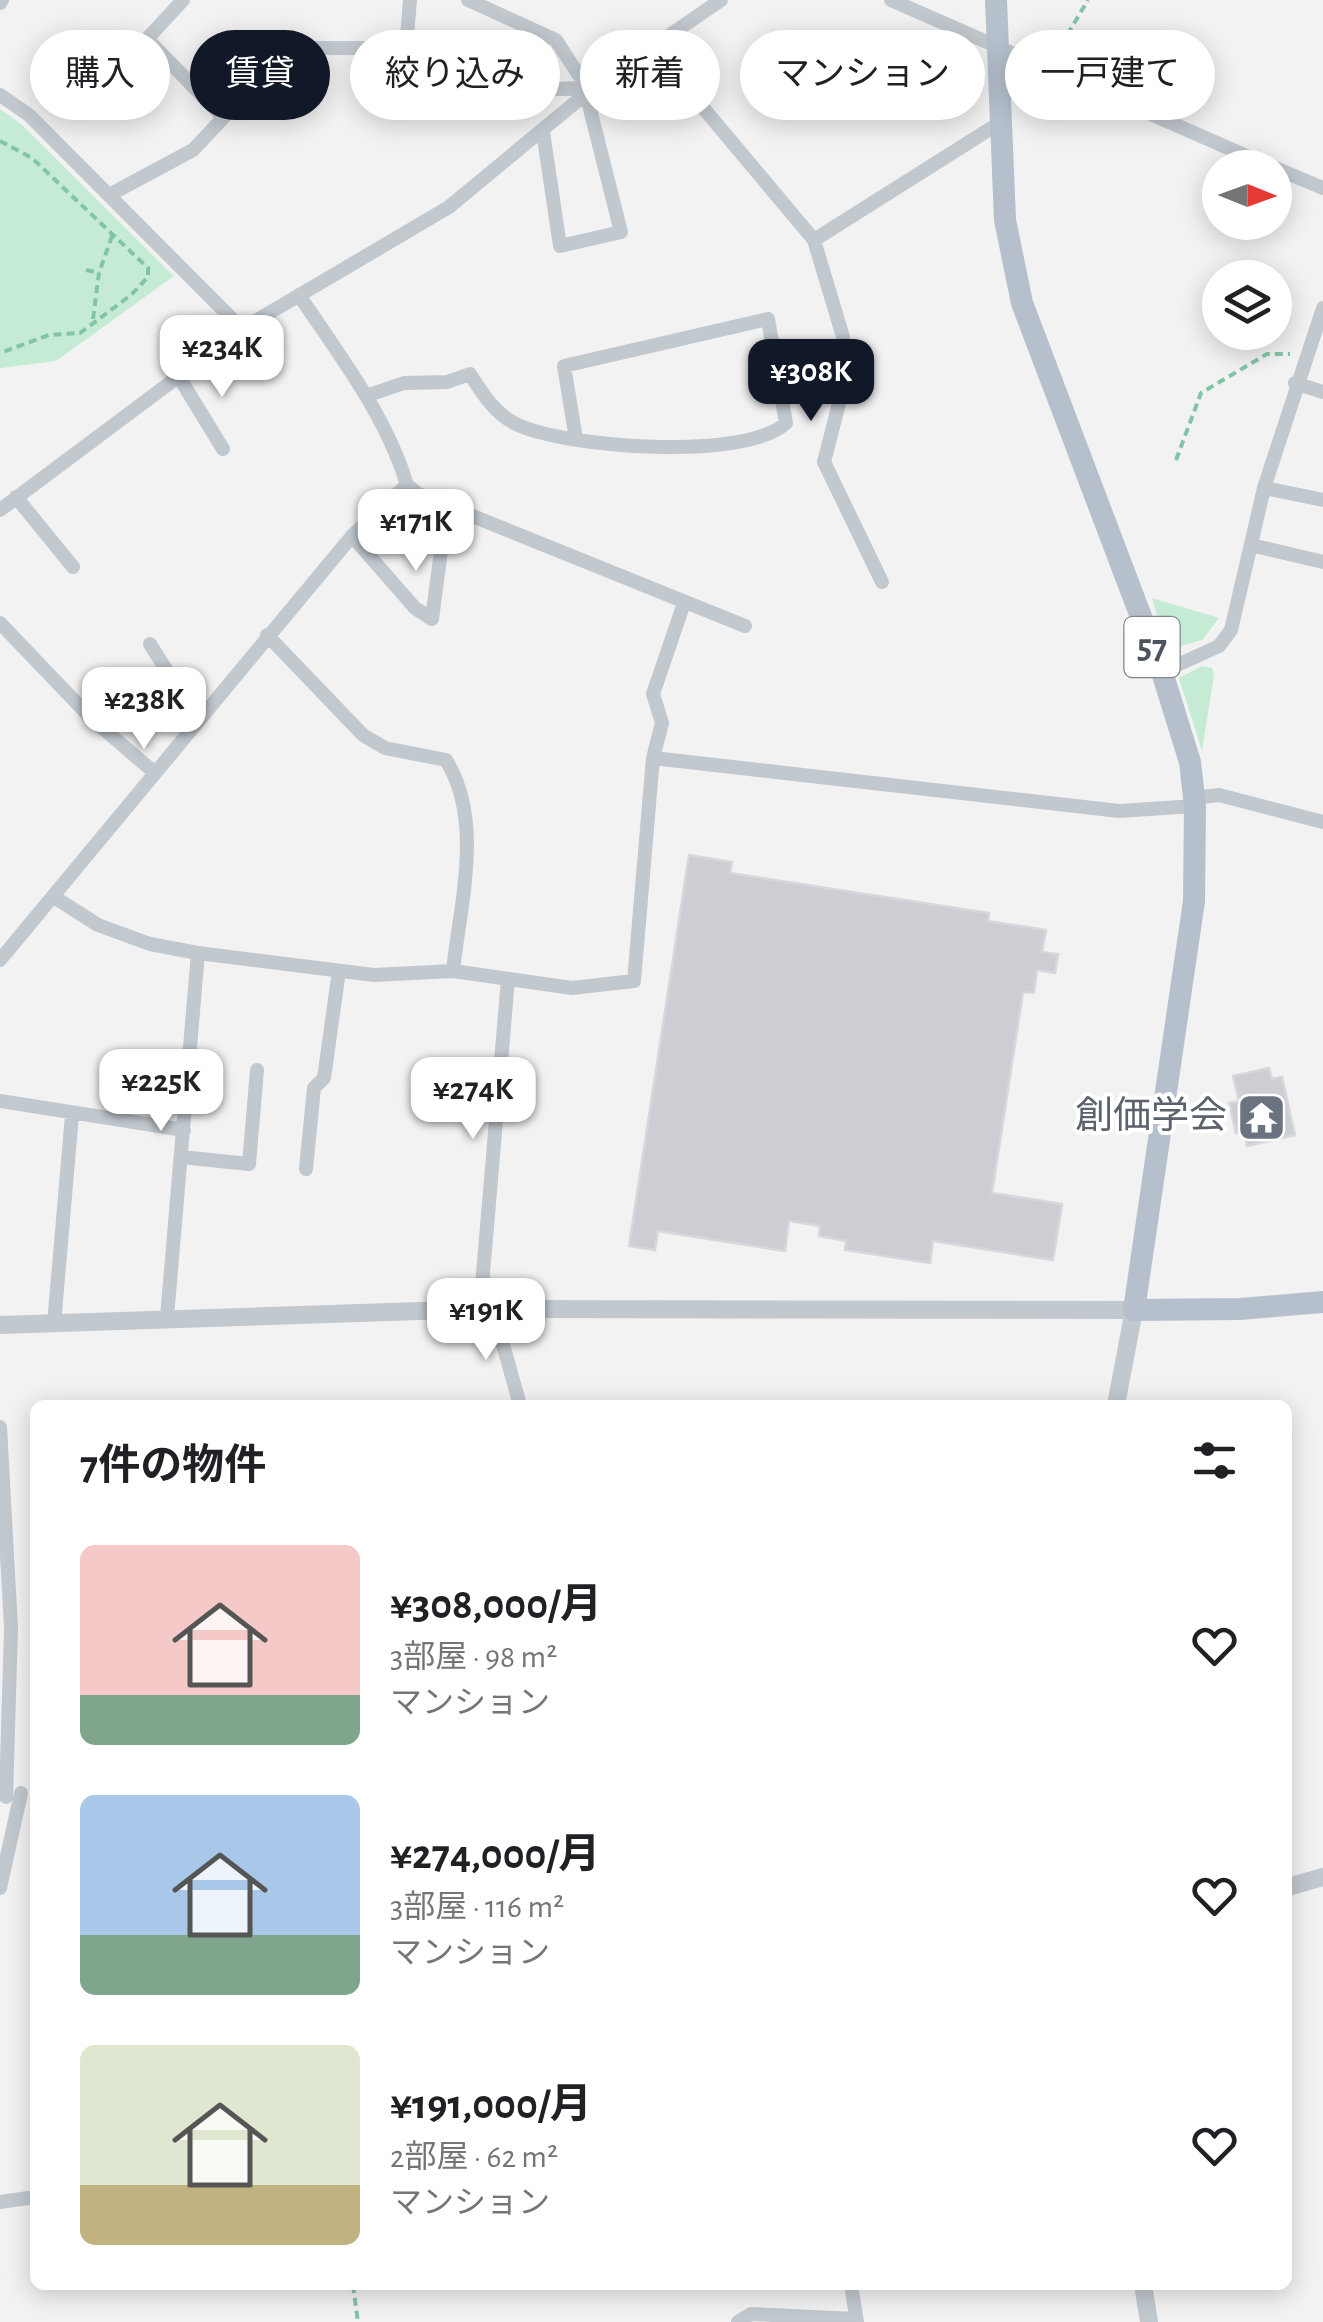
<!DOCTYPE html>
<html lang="ja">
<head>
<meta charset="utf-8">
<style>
  body { margin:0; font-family:"Alegreya Sans","Noto Sans JP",sans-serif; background:#f6f6f6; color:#202124; height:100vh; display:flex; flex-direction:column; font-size:38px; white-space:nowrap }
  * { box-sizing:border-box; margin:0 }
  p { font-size:32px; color:#757577 }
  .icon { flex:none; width:55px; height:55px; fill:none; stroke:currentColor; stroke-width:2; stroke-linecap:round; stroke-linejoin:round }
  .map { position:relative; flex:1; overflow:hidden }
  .panel { position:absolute; left:30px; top:1400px; width:1262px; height:890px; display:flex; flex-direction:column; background:#fff; border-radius:15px; box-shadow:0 5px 25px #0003 }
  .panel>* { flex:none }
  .hud { position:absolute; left:30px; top:30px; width:1265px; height:90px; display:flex; gap:20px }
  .needle { width:65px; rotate:91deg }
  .fabs { position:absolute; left:1202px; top:150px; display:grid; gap:20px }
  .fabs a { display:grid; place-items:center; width:90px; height:90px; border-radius:50%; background:#fff; box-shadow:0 5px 25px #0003; font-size:50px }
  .price { position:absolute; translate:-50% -85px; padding:0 22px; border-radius:20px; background:#fff; color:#222; font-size:32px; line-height:65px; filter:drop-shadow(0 2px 5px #0008) }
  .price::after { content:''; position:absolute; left:50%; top:60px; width:30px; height:22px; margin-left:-15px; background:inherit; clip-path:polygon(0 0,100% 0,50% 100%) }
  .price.selected { background:#111827; color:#fff }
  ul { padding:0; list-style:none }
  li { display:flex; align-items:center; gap:30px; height:250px; padding:0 50px }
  li span { display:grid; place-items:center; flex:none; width:280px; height:200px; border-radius:15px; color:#555 }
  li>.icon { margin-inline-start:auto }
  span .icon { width:120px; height:120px; fill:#fffc; stroke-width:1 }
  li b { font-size:42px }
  h2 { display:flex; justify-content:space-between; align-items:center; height:120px; padding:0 50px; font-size:42px }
  .pill { padding:0 35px; border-radius:45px; background:#fff; box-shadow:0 5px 25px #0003; font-size:35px; line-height:90px }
  .pill.selected { background:#111827; color:#fff }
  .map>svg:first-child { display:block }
</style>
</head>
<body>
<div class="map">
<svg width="1323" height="2322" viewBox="0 0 1323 2322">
  <rect width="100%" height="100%" fill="#f3f2f2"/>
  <path fill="#c6ebd5" d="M0 109 21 124 174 276 56 361 0 368Z
    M1152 598 1219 618 1202 640 1178 647 1162 633Z
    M1202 666 1212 668 1214 675 1202 751 1179 678Z"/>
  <path fill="#ccced3" stroke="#d6d8dc" stroke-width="2.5" d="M689 855 732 862 730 873 989 913 988 921 1046 930 1042 952 1058 954 1055 973 1037 970 1034 993 1023 992 992 1193 1062 1204 1053 1260 933 1241 930 1263 845 1250 846 1241 819 1236 820 1226 789 1221 785 1251 658 1231 655 1250 629 1246Z
    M1269 1068 1272 1079 1282 1077 1295 1135 1247 1146 1244 1131 1236 1133 1229 1103 1239 1101 1233 1076Z"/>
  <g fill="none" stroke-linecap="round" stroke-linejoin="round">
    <path stroke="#82c5a6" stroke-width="4" stroke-dasharray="8 5" stroke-linecap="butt" d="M1054 57 1088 0
      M1021 101 1037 81
      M0 141 32 158 148 268V277L131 295 80 333 49 335 0 353
      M86 270 99 273
      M93 319 99 273 112 236
      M1176 460 1201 393 1267 354H1290
      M353 2285 358 2322"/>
    <path stroke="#c1c8ce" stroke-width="14" d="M183 0 147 39 223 117
      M410 0 406 48 408 98 593 87
      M468 0 556 40 578 74 594 87
      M891 0 1274 168
      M0 3 2 0
      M653 48 814 240 1001 122
      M0 95 29 115 242 329
      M543 132 560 246 621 232 586 93
      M1275 168 1323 188
      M111 194 193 150 289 48H406
      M814 240 843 337V388L824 462 882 582
      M179 377 223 449
      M1295 383 1323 392
      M366 396 404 383 447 382 470 374C482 393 495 414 516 424 565 448 746 461 786 423L768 319 564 366 576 439
      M407 485 418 494 745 626
      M1264 488 1323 500
      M16 497 73 567
      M0 510 242 329 449 207 594 87 721 0
      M352 536 415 608 432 619 447 505
      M1251 545 1323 562
      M0 623 92 719 155 773
      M267 635 363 735 385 748 446 760C484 821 460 904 453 971
      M150 644 198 720
      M1162 672 1219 646 1231 630 1264 488 1323 308
      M653 758 662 723 653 694 684 603
      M1194 798 1219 795 1323 822
      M54 897 98 925 150 944 198 953 374 975 453 971 572 988 634 981 653 758 1119 811 1195 806
      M0 960 352 536 407 485C386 415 339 355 299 295
      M0 1101 184 1130
      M181 1157 249 1164 257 1070
      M306 1169 314 1088 324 1078 339 971
      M480 1309 508 979
      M493 1309 520 1405
      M167 1317 198 953
      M54 1324 72 1115
      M0 1427 11 1628 6 1797
      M0 1888 21 1793
      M0 2202 35 2197
      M851 2285 857 2322
      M738 2322 751 2314 856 2319"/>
    <path stroke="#c1c8ce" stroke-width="18" d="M0 1325 480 1309 1134 1310 1116 1405
      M1288 1887 1323 1877
      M1143 2285 1149 2322"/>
    <path stroke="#b5c0cc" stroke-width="22" d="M996 0 1005 220 1022 303 1162 672 1190 762 1195 806 1194 901 1134 1310 1240 1309 1323 1302"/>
  </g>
  <defs>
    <symbol id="temple-square" viewBox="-11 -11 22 22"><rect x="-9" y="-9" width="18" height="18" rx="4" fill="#6b7280" stroke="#fff"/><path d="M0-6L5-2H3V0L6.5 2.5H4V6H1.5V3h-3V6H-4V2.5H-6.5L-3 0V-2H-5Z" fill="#fff"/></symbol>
  </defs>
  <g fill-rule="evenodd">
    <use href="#temple-square" x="1234" y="1090" width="55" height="55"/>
  </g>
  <g text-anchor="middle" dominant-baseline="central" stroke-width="8" stroke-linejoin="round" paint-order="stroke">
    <rect fill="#fff" stroke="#81878e" stroke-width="2.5" x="1124.5" y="617" width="55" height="60" rx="8"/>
    <g font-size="35" font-weight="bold" fill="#4b545d">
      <text x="1152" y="647">57</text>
    </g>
    <g font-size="38" fill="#5b616d" stroke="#fff" text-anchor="end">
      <text x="1227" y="1117">創価学会</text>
    </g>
  </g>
</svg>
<div class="fabs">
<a><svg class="needle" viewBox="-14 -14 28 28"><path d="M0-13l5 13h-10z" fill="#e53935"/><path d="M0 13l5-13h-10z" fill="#757577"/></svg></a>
<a><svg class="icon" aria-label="layers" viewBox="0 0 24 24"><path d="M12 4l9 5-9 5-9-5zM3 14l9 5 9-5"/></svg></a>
</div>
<b class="price" style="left:222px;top:400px">¥234K</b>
<b class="price selected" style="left:811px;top:424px">¥308K</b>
<b class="price" style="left:416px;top:574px">¥171K</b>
<b class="price" style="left:144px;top:752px">¥238K</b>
<b class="price" style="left:161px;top:1134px">¥225K</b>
<b class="price" style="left:473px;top:1142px">¥274K</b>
<b class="price" style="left:486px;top:1363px">¥191K</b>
<div class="hud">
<a class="pill">購入</a>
<a class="pill selected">賃貸</a>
<a class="pill">絞り込み</a>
<a class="pill">新着</a>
<a class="pill">マンション</a>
<a class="pill">一戸建て</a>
</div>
<section class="panel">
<h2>7件の物件<svg class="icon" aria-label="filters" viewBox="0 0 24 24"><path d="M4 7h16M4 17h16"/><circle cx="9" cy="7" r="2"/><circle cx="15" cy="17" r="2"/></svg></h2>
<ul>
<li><span style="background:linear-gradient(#f6c9c9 75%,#7fa58c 0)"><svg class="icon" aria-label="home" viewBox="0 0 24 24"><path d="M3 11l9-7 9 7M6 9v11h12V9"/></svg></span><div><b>¥308,000/月</b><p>3部屋 · 98 m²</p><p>マンション</p></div><svg class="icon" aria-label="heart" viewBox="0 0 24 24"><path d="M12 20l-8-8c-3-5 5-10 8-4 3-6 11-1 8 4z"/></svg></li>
<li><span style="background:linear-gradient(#a9c7e8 70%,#7fa58c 0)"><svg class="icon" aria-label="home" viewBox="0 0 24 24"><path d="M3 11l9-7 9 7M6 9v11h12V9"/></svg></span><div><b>¥274,000/月</b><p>3部屋 · 116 m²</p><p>マンション</p></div><svg class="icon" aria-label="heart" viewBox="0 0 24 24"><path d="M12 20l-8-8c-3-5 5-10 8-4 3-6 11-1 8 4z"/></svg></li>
<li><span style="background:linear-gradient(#dfe7d0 70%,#c2b280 0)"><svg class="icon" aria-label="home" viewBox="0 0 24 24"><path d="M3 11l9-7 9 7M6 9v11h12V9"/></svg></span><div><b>¥191,000/月</b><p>2部屋 · 62 m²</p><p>マンション</p></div><svg class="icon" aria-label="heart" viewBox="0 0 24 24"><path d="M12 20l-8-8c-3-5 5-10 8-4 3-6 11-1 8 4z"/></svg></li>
</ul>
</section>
</div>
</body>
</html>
